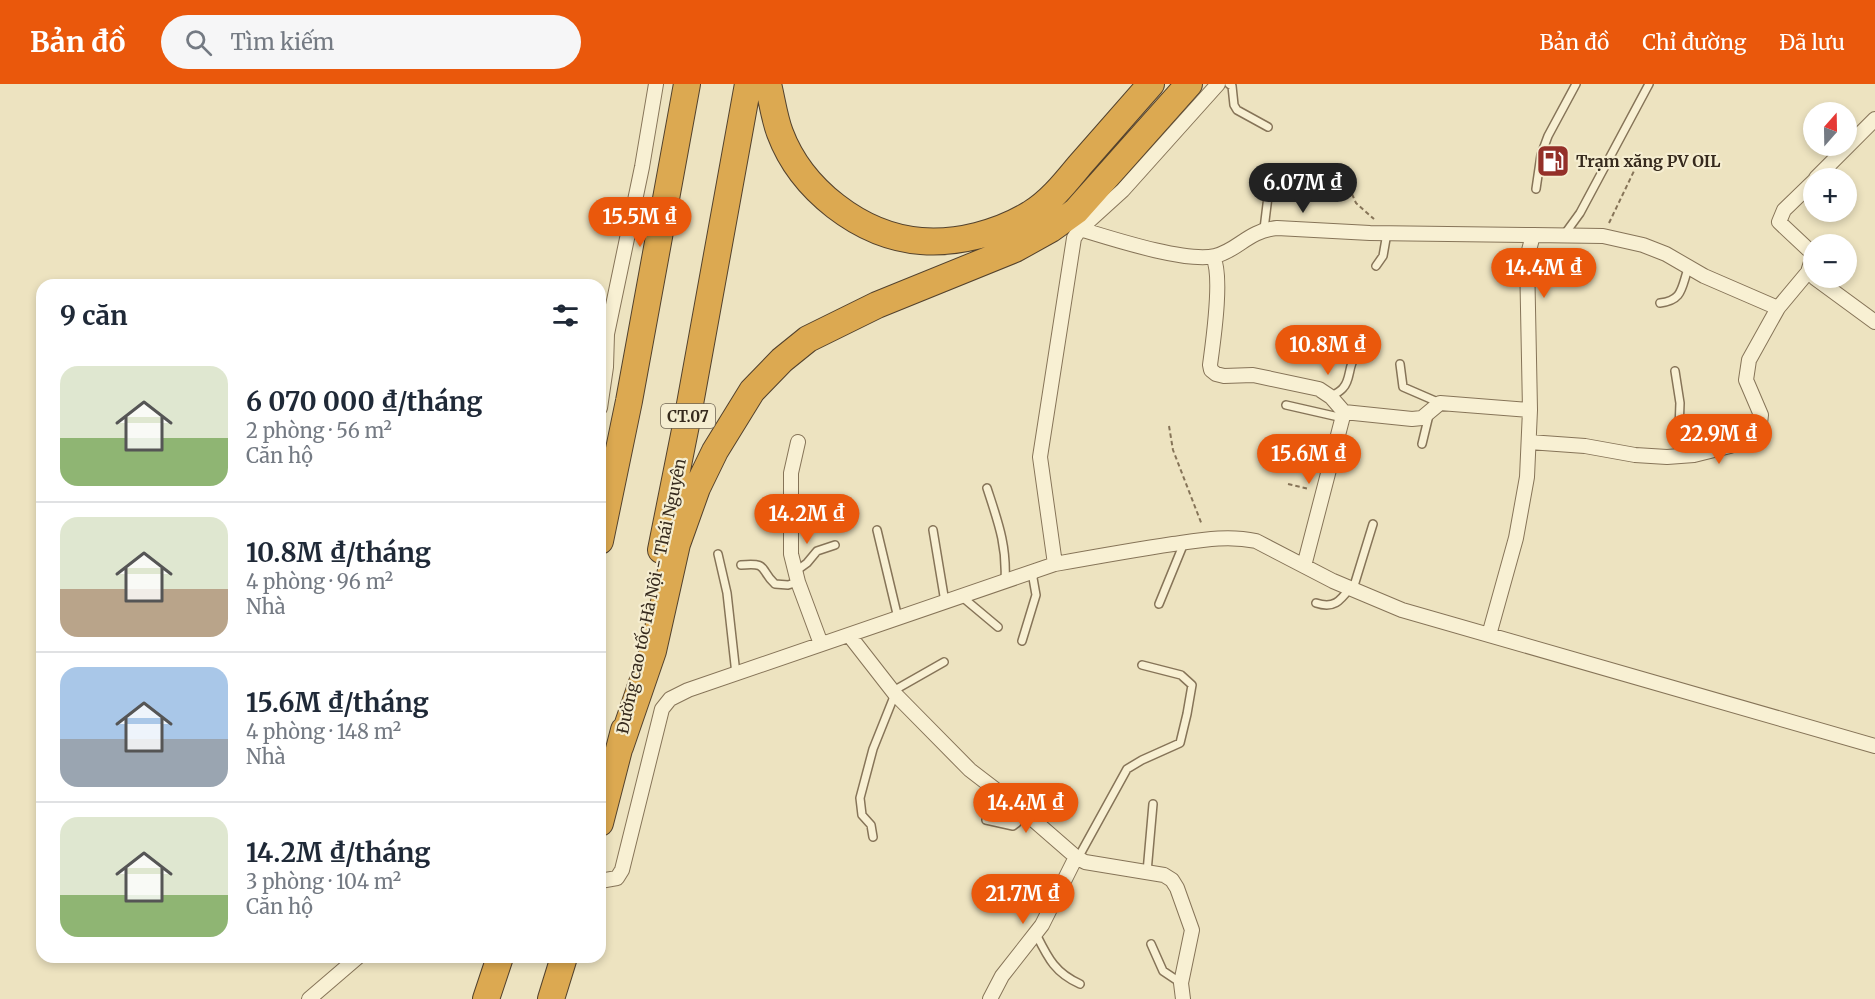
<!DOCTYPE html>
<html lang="vi">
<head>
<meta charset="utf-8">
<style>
  body { margin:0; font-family:Merriweather,serif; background:#f6f6f7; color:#1f2937; height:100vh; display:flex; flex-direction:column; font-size:22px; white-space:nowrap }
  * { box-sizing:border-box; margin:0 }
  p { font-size:20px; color:#747a83 }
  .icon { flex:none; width:33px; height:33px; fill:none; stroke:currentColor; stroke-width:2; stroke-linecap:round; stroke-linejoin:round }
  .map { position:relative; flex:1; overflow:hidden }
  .side { position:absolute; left:36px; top:195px; width:570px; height:684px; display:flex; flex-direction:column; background:#fff; border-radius:18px; box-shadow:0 3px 9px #0003 }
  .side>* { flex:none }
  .needle { width:39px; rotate:20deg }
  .buttons { position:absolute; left:1803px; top:18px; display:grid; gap:12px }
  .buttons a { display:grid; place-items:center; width:54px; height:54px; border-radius:50%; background:#fff; box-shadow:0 3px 9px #0003; font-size:30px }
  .price { position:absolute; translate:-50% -51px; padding:0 14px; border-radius:21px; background:#ea580c; color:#fff; font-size:20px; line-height:39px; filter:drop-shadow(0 2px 3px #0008) }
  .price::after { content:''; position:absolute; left:50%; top:36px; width:18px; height:14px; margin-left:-9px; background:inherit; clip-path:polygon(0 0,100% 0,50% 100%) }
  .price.selected { background:#222; color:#fff }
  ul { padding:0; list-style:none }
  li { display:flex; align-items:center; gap:18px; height:150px; padding:0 24px }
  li+li { border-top:2px solid #e0e1e3 }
  li span { display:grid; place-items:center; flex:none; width:168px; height:120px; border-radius:18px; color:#555 }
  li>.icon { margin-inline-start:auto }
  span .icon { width:72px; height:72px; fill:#fffc; stroke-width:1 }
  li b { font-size:26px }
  h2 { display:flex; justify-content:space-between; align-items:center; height:72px; padding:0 24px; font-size:26px }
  header { display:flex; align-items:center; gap:36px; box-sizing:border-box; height:84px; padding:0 30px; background:#ea580c; color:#fff }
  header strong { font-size:28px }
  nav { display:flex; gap:33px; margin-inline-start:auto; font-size:21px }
  .search { width:420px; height:54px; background:#f6f6f7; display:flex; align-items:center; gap:15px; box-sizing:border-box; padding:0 21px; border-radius:33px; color:#747a83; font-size:22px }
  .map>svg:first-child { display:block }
</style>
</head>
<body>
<header>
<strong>Bản đồ</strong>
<div class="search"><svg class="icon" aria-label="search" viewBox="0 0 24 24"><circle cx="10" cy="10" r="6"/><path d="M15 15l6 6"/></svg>Tìm kiếm</div>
<nav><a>Bản đồ</a><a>Chỉ đường</a><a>Đã lưu</a></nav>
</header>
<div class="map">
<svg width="1875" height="915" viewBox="0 0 1875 915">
  <rect width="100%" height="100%" fill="#ede3c0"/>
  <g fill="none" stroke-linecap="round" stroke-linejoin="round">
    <defs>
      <path id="service" d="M1229 0 1232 2 1234 21 1237 26 1268 43
        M1536 105 1541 71 1548 52 1576 0
        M1264 145 1270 96
        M1564 151 1580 129 1649 0
        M1376 182 1383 172 1387 149
        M1660 219C1684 216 1681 203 1689 182
        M1400 280 1403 303 1440 319
        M1675 287 1680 319 1678 372
        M1331 313C1334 310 1340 308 1343 304 1351 296 1348 282 1355 273L1370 272
        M1286 321 1343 334
        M1422 360 1429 331
        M987 404C998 438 1007 461 1005 497
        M877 446 898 534
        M933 446 945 518
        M718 470 727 509 736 590
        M741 481C770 478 759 486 775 500L788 501 798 498
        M796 487 807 479 817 467 835 461
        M1353 505 1373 440
        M961 512 998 543
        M1316 519C1334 525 1340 517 1350 504
        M1159 520 1184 459
        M1022 557 1036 511 1033 494 1035 487
        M893 607 944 578
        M986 736 1013 742 1017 739 1022 726
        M873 753 871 741 862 731 860 714 873 665 895 610
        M1078 774 1127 685 1142 676 1180 659 1187 630 1192 601 1181 591 1142 581
        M1147 788 1153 720
        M1036 850C1048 874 1055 889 1080 900
        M1151 860 1163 887 1181 899"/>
      <path id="minor" d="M1218 0 1123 106 1080 145 1074 154 1040 373 1055 480C1094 473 1133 466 1173 460 1201 456 1228 451 1256 457L1333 497 1402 526 1875 662
        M1816 94 1875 35
        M1080 145C1110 154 1186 179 1215 172 1239 166 1247 147 1277 144L1370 149 1533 151
        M1213 173C1223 192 1213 258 1210 281L1211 286 1216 290 1224 292 1253 291 1319 305 1331 313 1344 328 1412 335 1422 334 1440 319 1530 326
        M1808 188 1813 172 1811 168 1779 138 1784 126 1814 97
        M1815 194 1875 238
        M600 324 606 283 607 250 642 83 656 0
        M798 358 791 389V470L798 498 821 560
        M1529 358 1585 362 1635 371 1667 373 1694 371 1730 362 1756 347 1760 339 1761 331 1746 296 1749 276 1778 224
        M1304 482 1344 328
        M849 551 895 610 970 686 1022 726 1076 773 1085 778 1164 791 1172 796 1177 804 1192 846 1181 899 1183 915
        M1489 551 1516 454 1527 393 1530 326 1527 174 1533 151 1603 152 1643 161 1666 170 1704 192 1778 224 1808 188 1814 192
        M600 797 617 794 622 786 662 625 670 615 688 606 1055 480
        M309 915 358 873
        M990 915 1002 892 1042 841 1076 773"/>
      <path id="motorway" d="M768 0C772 16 774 33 780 49 801 105 860 152 921 157 957 160 999 149 1030 130 1049 119 1065 99 1079 82 1103 55 1127 27 1151 0
        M600 457 629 317 687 0
        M661 466 688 331 748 0
        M620 663 653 567 677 460 697 404 715 367 752 307 782 276 808 255 877 221 1015 165 1051 145 1076 127 1189 0
        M600 739 624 646
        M486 915 500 873
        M551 915 564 873"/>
    </defs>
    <use href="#service" stroke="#867458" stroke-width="10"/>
    <use href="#minor" stroke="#867458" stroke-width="16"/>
    <use href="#motorway" stroke="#53422d" stroke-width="28"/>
    <path stroke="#867458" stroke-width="2" stroke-dasharray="4.5 3" stroke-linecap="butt" d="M1352 110 1356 119 1374 135
      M1609 139 1634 87
      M1169 342 1173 366 1202 441
      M1288 400 1309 405"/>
    <use href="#service" stroke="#f8f0d3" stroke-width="7"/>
    <use href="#minor" stroke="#f8f0d3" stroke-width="14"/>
    <use href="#motorway" stroke="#dca951" stroke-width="26"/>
  </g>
  <defs>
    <symbol id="fuel-square" viewBox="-11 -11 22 22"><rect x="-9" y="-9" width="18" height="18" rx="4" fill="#943029" stroke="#f5edd0"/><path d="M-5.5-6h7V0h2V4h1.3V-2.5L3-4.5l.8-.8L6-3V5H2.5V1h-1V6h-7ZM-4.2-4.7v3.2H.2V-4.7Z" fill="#fff"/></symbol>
  </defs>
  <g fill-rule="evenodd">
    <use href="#fuel-square" x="1534" y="58" width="38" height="38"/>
  </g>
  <g text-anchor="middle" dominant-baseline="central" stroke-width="4.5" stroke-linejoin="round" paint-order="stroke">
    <rect fill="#f5edd0" stroke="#6f6453" stroke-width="1.5" x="661" y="320" width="54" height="24" rx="4.5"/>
    <g font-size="15" font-weight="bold" fill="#362a1d">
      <text x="688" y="332">CT.07</text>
    </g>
    <g font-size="16" font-weight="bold" fill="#362a1d" stroke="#f5edd0" text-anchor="start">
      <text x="1576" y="77">Trạm xăng PV OIL</text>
    </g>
    <g font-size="16" fill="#362a1d" stroke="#f5edd0">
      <text transform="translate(651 512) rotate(-78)">Đường cao tốc Hà Nội - Thái Nguyên</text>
    </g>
  </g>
</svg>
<div class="buttons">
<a><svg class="needle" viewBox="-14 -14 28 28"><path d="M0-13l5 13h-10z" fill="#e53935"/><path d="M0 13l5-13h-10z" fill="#747a83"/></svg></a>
<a>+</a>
<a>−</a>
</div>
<b class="price selected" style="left:1303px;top:130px">6.07M ₫</b>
<b class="price" style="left:640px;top:164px">15.5M ₫</b>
<b class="price" style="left:1544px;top:215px">14.4M ₫</b>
<b class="price" style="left:1328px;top:292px">10.8M ₫</b>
<b class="price" style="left:1719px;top:381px">22.9M ₫</b>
<b class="price" style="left:1309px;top:401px">15.6M ₫</b>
<b class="price" style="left:807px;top:461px">14.2M ₫</b>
<b class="price" style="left:1026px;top:750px">14.4M ₫</b>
<b class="price" style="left:1023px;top:841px">21.7M ₫</b>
<section class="side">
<h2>9 căn<svg class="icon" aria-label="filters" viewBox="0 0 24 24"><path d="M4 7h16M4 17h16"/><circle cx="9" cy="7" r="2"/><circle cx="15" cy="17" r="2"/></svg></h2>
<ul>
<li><span style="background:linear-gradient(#dfe7d0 60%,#8fb573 0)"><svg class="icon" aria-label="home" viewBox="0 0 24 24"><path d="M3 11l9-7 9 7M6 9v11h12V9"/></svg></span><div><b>6 070 000 ₫/tháng</b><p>2 phòng · 56 m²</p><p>Căn hộ</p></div></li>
<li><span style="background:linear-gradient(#dfe7d0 60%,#b9a48a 0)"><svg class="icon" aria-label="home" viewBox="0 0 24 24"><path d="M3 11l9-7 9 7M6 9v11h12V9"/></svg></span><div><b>10.8M ₫/tháng</b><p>4 phòng · 96 m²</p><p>Nhà</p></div></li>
<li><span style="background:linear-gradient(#a9c7e8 60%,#9aa5b1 0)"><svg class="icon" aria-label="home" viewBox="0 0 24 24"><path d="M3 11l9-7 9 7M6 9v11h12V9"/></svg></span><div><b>15.6M ₫/tháng</b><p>4 phòng · 148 m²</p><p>Nhà</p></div></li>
<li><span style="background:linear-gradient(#dfe7d0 65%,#8fb573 0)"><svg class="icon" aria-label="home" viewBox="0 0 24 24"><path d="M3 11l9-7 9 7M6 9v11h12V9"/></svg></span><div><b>14.2M ₫/tháng</b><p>3 phòng · 104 m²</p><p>Căn hộ</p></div></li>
</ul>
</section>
</div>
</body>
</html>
